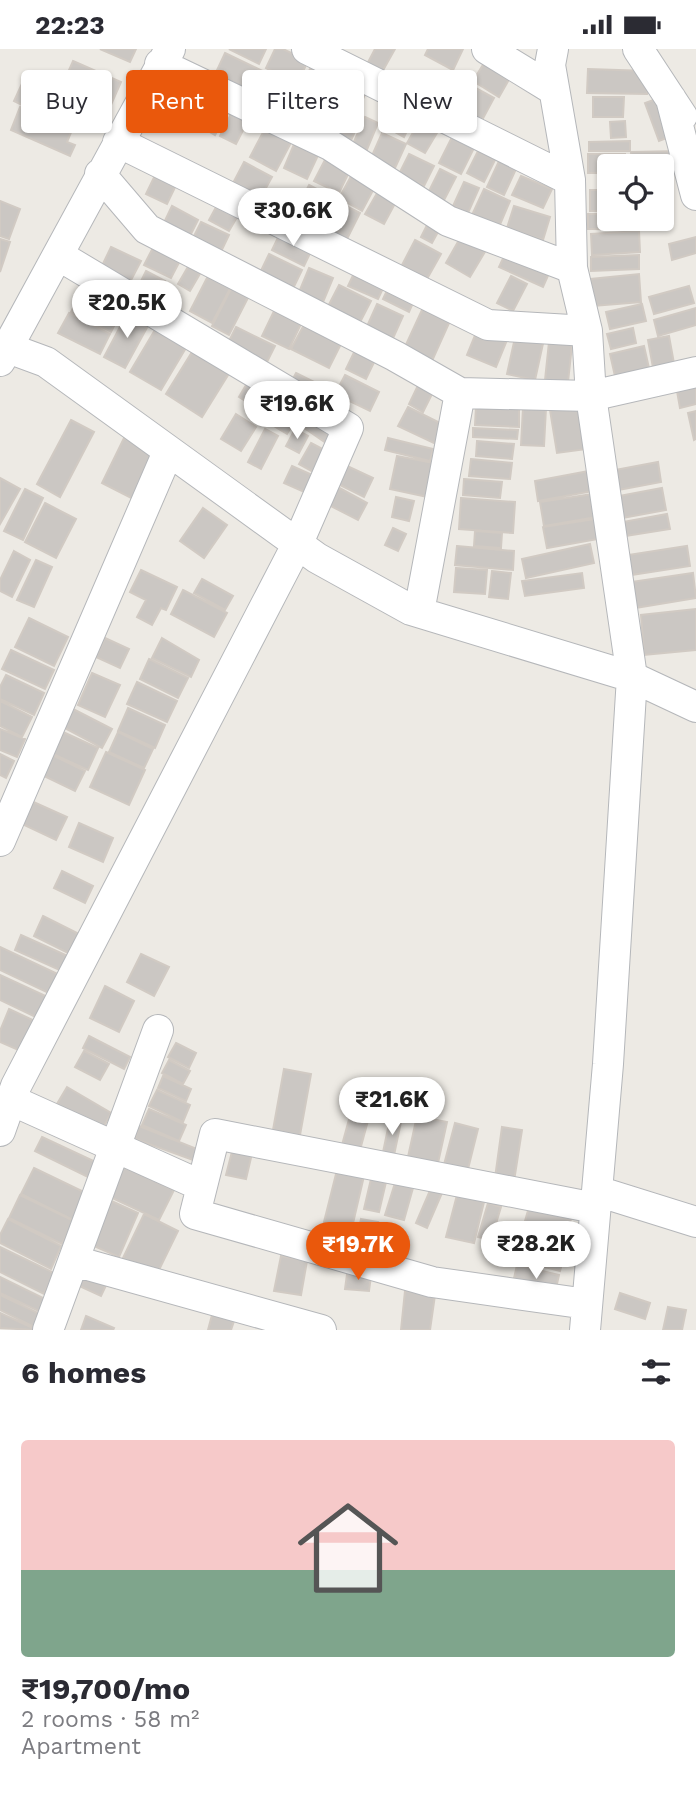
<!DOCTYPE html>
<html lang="en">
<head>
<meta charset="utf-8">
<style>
  body { margin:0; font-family:"Work Sans",sans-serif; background:#f2f2f3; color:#2b2b33; height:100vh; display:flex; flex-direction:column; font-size:26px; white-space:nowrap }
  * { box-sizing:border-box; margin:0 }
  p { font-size:23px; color:#7c7c81 }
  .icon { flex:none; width:38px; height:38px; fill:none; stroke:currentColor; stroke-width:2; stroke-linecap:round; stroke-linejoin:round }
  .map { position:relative; height:1281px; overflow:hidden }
  .drawer { display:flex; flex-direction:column; background:#fff; flex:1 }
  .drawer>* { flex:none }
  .banner { position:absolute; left:21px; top:21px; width:654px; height:63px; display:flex; gap:14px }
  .fabs { position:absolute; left:597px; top:105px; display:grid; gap:14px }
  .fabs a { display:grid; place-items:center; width:77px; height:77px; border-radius:7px; background:#fff; box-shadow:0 2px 5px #0004; font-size:35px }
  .price { position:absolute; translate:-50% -60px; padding:0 16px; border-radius:24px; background:#fff; color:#222; font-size:23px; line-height:46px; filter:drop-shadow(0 2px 4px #0008) }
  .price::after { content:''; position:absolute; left:50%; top:42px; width:21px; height:16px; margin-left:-10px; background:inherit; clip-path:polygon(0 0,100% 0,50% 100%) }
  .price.active { background:#ea580c; color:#fff }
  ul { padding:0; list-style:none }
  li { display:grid; align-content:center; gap:14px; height:371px; padding:0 21px }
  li+li { border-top:2px solid #e1e1e2 }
  li span { display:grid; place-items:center; height:217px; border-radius:7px; color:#555 }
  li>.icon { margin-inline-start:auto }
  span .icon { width:126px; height:126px; fill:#fffc; stroke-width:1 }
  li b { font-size:30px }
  h2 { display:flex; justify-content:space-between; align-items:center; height:84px; padding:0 21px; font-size:30px }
  .chip { padding:0 24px; border-radius:7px; background:#fff; box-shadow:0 2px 5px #0004; font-size:24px; line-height:63px }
  .chip.active { background:#ea580c; color:#fff }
  .status { display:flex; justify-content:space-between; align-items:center; height:49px; padding:0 35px; background:#fff; direction:ltr }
  .status svg { height:19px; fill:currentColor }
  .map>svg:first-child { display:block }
</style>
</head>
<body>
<div class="status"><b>22:23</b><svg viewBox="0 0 49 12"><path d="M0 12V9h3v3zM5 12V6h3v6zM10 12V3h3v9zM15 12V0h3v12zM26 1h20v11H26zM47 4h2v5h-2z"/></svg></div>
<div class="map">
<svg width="696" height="1281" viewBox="0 0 696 1281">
  <rect width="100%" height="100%" fill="#edeae4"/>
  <path fill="#cbc7c3" stroke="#d1cac3" stroke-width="2" d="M100 0H136L130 13Z
    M229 0H266L259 15Z
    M275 0H283L308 12 297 35 266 19Z
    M375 0H395L381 25 366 17Z
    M428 0H463L453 21 425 6Z
    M225 4 275 28 260 58 211 34Z
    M315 11 338 24 324 50 300 38Z
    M486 11 511 27 499 48 473 32Z
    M73 12 121 33 107 65 59 44Z
    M588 20 648 22 647 45 587 44Z
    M448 24 494 49 480 75 434 50Z
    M25 28 77 54 69 79 14 52Z
    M345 28 368 39 357 63 334 52Z
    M275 35 298 46 287 70 264 59Z
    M210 42 232 55 215 86 193 73Z
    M305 43 330 56 317 82 292 69Z
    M664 47 677 85 659 92 645 54Z
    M593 48H624L623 68H593Z
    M401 53 417 61 404 88 388 79Z
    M235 57 251 66 236 95 220 87Z
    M335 57 361 69 349 96 323 84Z
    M20 58 72 81 67 93 75 96 70 107 11 81Z
    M424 64 443 74 425 104 407 94Z
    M365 68 378 74 366 103 352 97Z
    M625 72 626 88 611 89 610 73Z
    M268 74 294 88 276 122 250 108Z
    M382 84 406 95 395 119 371 109Z
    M454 84 476 95 461 125 439 114Z
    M297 88 321 100 307 130 284 119Z
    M630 92V102H589V93Z
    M478 102 495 111 484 133 467 124Z
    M679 102 682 118 632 117 631 103Z
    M328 105 352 117 339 144 314 132Z
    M409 105 434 117 424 137 399 125Z
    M588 105H625V117H609V124H588Z
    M499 112 516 120 504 146 487 138Z
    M244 113 272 128 260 150 232 136Z
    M159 118 180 128 167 155 146 145Z
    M355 120 378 132 362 162 339 149Z
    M440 120 456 128 443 153 428 144Z
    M662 122H669L670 145 662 146Z
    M521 127 552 140 543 159 512 146Z
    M464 133 479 139 468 164 453 157Z
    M309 136 330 147 313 178 293 167Z
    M380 139 398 149 384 175 365 165Z
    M484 140 510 152 499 178 472 166Z
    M590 141H609V162H590Z
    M222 147 243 158 229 182 209 171Z
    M0 152 20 160 9 190 0 187Z
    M336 152 360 164 347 190 323 179Z
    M172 157 198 171 186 195 160 182Z
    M514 157 550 168 543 191 507 179Z
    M588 165H609V170H633V180H588Z
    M432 166 444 172 432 194 421 188Z
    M201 173 229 186 218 209 190 195Z
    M282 180 314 196 304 217 272 201Z
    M464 182 489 196 470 228 446 214Z
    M639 182 640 203 592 206 591 185Z
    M696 188V204L672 211 669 195Z
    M0 190 10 193 0 223Z
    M157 191 184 204 171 229 144 216Z
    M415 191 441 205 427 230 402 216Z
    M111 198 141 212 128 237 99 223Z
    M506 203 550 222 543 238 499 218Z
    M269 205 302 221 290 246 257 230Z
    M639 206V220L591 222V208Z
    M193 209 205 216 190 242 178 235Z
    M309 219 333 229 321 258 297 248Z
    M356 220 386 233 378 250 348 237Z
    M211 221 234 232 212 274 190 262Z
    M146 222 165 232 155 251 136 242Z
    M639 225 641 253 593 257 591 230Z
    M511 227 527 235 513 262 497 254Z
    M88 229 128 250 111 283 71 263Z
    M391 233 417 245 409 263 383 250Z
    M234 234 251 243 229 286 212 277Z
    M339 236 371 252 355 283 323 267Z
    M689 237 694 254 654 265 649 248Z
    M427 250 454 263 432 312 404 300Z
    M377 255 403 267 390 296 364 284Z
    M642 255 646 272 610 280 606 263Z
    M696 259V276L658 287 654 271Z
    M274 262 301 275 289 300 262 287Z
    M128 263 149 275 125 319 104 308Z
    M69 264 110 285 100 305 58 284Z
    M307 270 344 289 329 319 291 300Z
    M159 274 190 292 161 341 130 323Z
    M236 278 275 297 263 321 224 302Z
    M478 279 507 291 496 318 467 306Z
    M633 279 636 294 611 300 607 285Z
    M516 284 544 290 535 331 507 325Z
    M669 287 675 320 654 324 648 291Z
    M359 293 379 303 366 330 346 320Z
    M549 293 572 296 568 333 545 331Z
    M197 295 233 318 202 368 166 345Z
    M644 297 651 328 617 336 610 305Z
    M296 324 320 336 312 349 289 337Z
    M252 326 268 336 255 358 239 348Z
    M345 326 379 343 370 362 335 345Z
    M421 330 436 337 423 363 409 355Z
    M696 338V355L680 359 677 342Z
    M270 339 280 345 267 367 257 361Z
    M282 346 303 358 287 385 267 373Z
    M581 356 587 400 557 404 550 361Z
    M476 357 519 359V378L475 376Z
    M408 358 446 377 438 396 398 377Z
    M523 359H546L544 397 521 396Z
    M310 362 339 381 329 396 300 376Z
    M696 362V390L694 391 688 364Z
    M236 365 256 378 241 402 221 390Z
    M71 371 94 383 60 448 37 435Z
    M473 379 518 381 517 390 473 388Z
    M265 380 278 387 261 420 248 413Z
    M295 380 308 387 299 404 286 397Z
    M124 389 159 406 137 452 102 434Z
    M388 389 433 400 430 412 385 401Z
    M477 392 514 395 512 410 476 407Z
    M311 394 330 404 319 426 299 415Z
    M397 407 444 416 437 450 390 440Z
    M471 410 512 414 510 430 469 427Z
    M658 413 661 433 618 441 615 421Z
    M345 416 373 429 364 448 336 434Z
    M292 417 319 429 311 446 284 434Z
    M589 422 593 442 538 452 535 432Z
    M0 429 20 440 0 475Z
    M464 430 502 433 500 449 463 446Z
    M334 436 367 454 358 471 325 454Z
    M662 439 666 461 622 469 619 447Z
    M25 440 43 449 23 491 4 482Z
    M593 445 597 468 544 477 540 453Z
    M396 448 414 452 409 472 392 468Z
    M461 449 515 453 513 484 459 480Z
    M45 454 76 470 56 509 25 493Z
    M203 459 227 476 204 509 180 492Z
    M667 465 670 480 625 487 623 473Z
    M595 470 598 490 547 499 543 478Z
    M393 479 406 485 398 502 385 496Z
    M475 482 502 484 501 499 474 497Z
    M590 495 594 514 526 529 522 510Z
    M457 497 514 502 513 521 455 516Z
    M687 497 690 517 631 526 628 506Z
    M14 502 30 511 12 548 0 542V531Z
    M36 511 52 518 34 558 17 551Z
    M456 519 487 521 485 545 454 543Z
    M141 521 177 538 166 561 161 559 152 576 137 568 146 551 130 543Z
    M492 522 511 524 508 550 489 548Z
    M582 524 584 539 525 547 522 532Z
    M693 524 696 549 635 559 631 533Z
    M202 530 233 547 225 561 194 544Z
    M183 541 227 564 214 588 171 565Z
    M696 560V601L644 606 641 566Z
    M29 569 68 588 54 617 15 598Z
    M105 589 129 600 120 619 96 608Z
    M162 589 199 611 191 628 152 609Z
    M11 601 54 621 45 640 2 620Z
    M149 610 188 629 178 649 140 630Z
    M92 624 120 636 105 668 78 656Z
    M6 626 44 644 34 666 0 650V638Z
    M137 633 177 652 167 673 127 655Z
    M0 652 32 668 22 688 0 677Z
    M128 659 165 676 155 699 118 682Z
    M73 660 112 680 102 699 63 678Z
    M0 680 25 690 17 708 0 701Z
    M63 683 98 699 88 721 53 705Z
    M118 683 153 700 144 719 109 703Z
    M106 703 145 721 129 756 90 738Z
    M0 705 14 712 6 729 0 726Z
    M52 706 85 722 75 742 42 726Z
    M29 751 67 768 56 791 18 773Z
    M79 774 113 789 103 813 69 798Z
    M62 822 93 837 85 854 54 839Z
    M43 867 79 885 70 905 34 887Z
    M21 886 70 908 64 923 15 901Z
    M0 898 64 928 55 947 0 921Z
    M141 905 169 918 154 947 127 933Z
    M0 926 52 950 42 971 0 951Z
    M105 937 134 952 119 983 90 969Z
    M9 960 37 973 23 1003 0 993V982Z
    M89 987 130 1008 124 1020 83 999Z
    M176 994 196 1004 189 1019 168 1008Z
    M84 1002 109 1015 100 1031 75 1018Z
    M169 1011 190 1022 183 1035 162 1024Z
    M284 1020 311 1025 300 1086 273 1081Z
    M163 1027 191 1040 186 1052 158 1039Z
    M67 1038 111 1064 102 1081 57 1055Z
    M157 1041 190 1056 183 1073 149 1057Z
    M354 1052 372 1057 360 1101 342 1096Z
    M149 1060 186 1076 179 1092 142 1076Z
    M391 1065 402 1068 393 1111 382 1108Z
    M417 1067 447 1073 436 1123 406 1117Z
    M455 1074 478 1080 465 1132 441 1127Z
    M139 1077 197 1100 193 1111 135 1090Z
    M502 1078 522 1081 514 1132 495 1129Z
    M42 1088 102 1116 94 1131 35 1102Z
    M235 1091 254 1096 246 1130 226 1126Z
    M126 1109 150 1130 174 1141 159 1171 108 1147Z
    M34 1119 86 1144 73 1171 21 1145Z
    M337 1121 364 1127 347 1200 319 1193Z
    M371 1130 386 1133 379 1163 364 1160Z
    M395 1134 413 1139 404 1171 385 1166Z
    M431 1139 442 1144 427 1179 416 1174Z
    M20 1146 74 1172 62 1195 9 1169Z
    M457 1146 484 1153 474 1194 446 1188Z
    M107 1150 138 1164 119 1208 87 1194Z
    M488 1154 501 1158 491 1191 478 1188Z
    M529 1158 571 1170 563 1199 521 1186Z
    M144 1165 178 1182 157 1225 123 1209Z
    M8 1170 61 1197 51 1220 0 1194V1186Z
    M361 1170 378 1173 371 1204 355 1200Z
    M515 1190 565 1203 560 1222 510 1209Z
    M0 1198 54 1224 44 1245 0 1223Z
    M281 1207 307 1212 301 1246 274 1242Z
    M84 1216 110 1228 101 1247 75 1235Z
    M517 1216 559 1226 554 1248 512 1238Z
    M347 1225 371 1227 369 1242 345 1240Z
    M0 1228 49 1252 43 1264 0 1244Z
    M405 1242 435 1246 430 1281H401Z
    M620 1244 650 1254 645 1270 615 1260Z
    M0 1246 42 1266 36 1279 0 1261Z
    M668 1258 686 1261 682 1281H663Z
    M0 1264 35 1280V1281L0 1279Z
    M212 1266 234 1272 231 1281H208Z
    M86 1267 114 1279 113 1281H81Z"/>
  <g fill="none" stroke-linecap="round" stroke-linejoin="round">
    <defs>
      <path id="minor" d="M307 0 570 131
        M487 0 554 41
        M553 0 550 16 570 131 572 219 587 282 591 347 632 628 608 1015 585 1281
        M638 0 682 67
        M160 15 330 96 448 172 572 219
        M671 50 696 146
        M118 93 488 276 587 282
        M100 125 147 180 395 307 460 344 419 563
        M0 296 46 313 317 509 411 561 632 628 696 658
        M0 312 170 0
        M460 344 591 347 696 323
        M0 792 168 403
        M11 1051 202 1137
        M0 1082 16 1037 298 494 348 379 58 206
        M597 1142 696 1173
        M74 1212 321 1281
        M587 1255 432 1233 195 1165 215 1085 595 1159
        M48 1281 158 981"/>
    </defs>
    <use href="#minor" stroke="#b5b7ba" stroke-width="32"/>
    <use href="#minor" stroke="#fff" stroke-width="30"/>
  </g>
</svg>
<div class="fabs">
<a><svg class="icon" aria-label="locate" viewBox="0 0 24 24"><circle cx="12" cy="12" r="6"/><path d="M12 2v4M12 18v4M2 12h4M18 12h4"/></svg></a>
</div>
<b class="price" style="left:293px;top:199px">₹30.6K</b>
<b class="price" style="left:127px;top:291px">₹20.5K</b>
<b class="price" style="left:297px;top:392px">₹19.6K</b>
<b class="price" style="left:392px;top:1088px">₹21.6K</b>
<b class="price" style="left:536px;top:1232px">₹28.2K</b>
<b class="price active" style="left:358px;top:1233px">₹19.7K</b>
<div class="banner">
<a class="chip">Buy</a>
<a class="chip active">Rent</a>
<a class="chip">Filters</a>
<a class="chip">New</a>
</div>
</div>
<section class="drawer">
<h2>6 homes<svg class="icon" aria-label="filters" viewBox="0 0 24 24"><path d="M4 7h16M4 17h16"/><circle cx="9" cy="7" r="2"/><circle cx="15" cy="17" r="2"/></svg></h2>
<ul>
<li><span style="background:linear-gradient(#f6c9c9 60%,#7fa58c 0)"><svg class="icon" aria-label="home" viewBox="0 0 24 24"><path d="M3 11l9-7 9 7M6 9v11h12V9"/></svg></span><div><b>₹19,700/mo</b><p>2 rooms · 58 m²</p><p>Apartment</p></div></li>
</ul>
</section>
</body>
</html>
